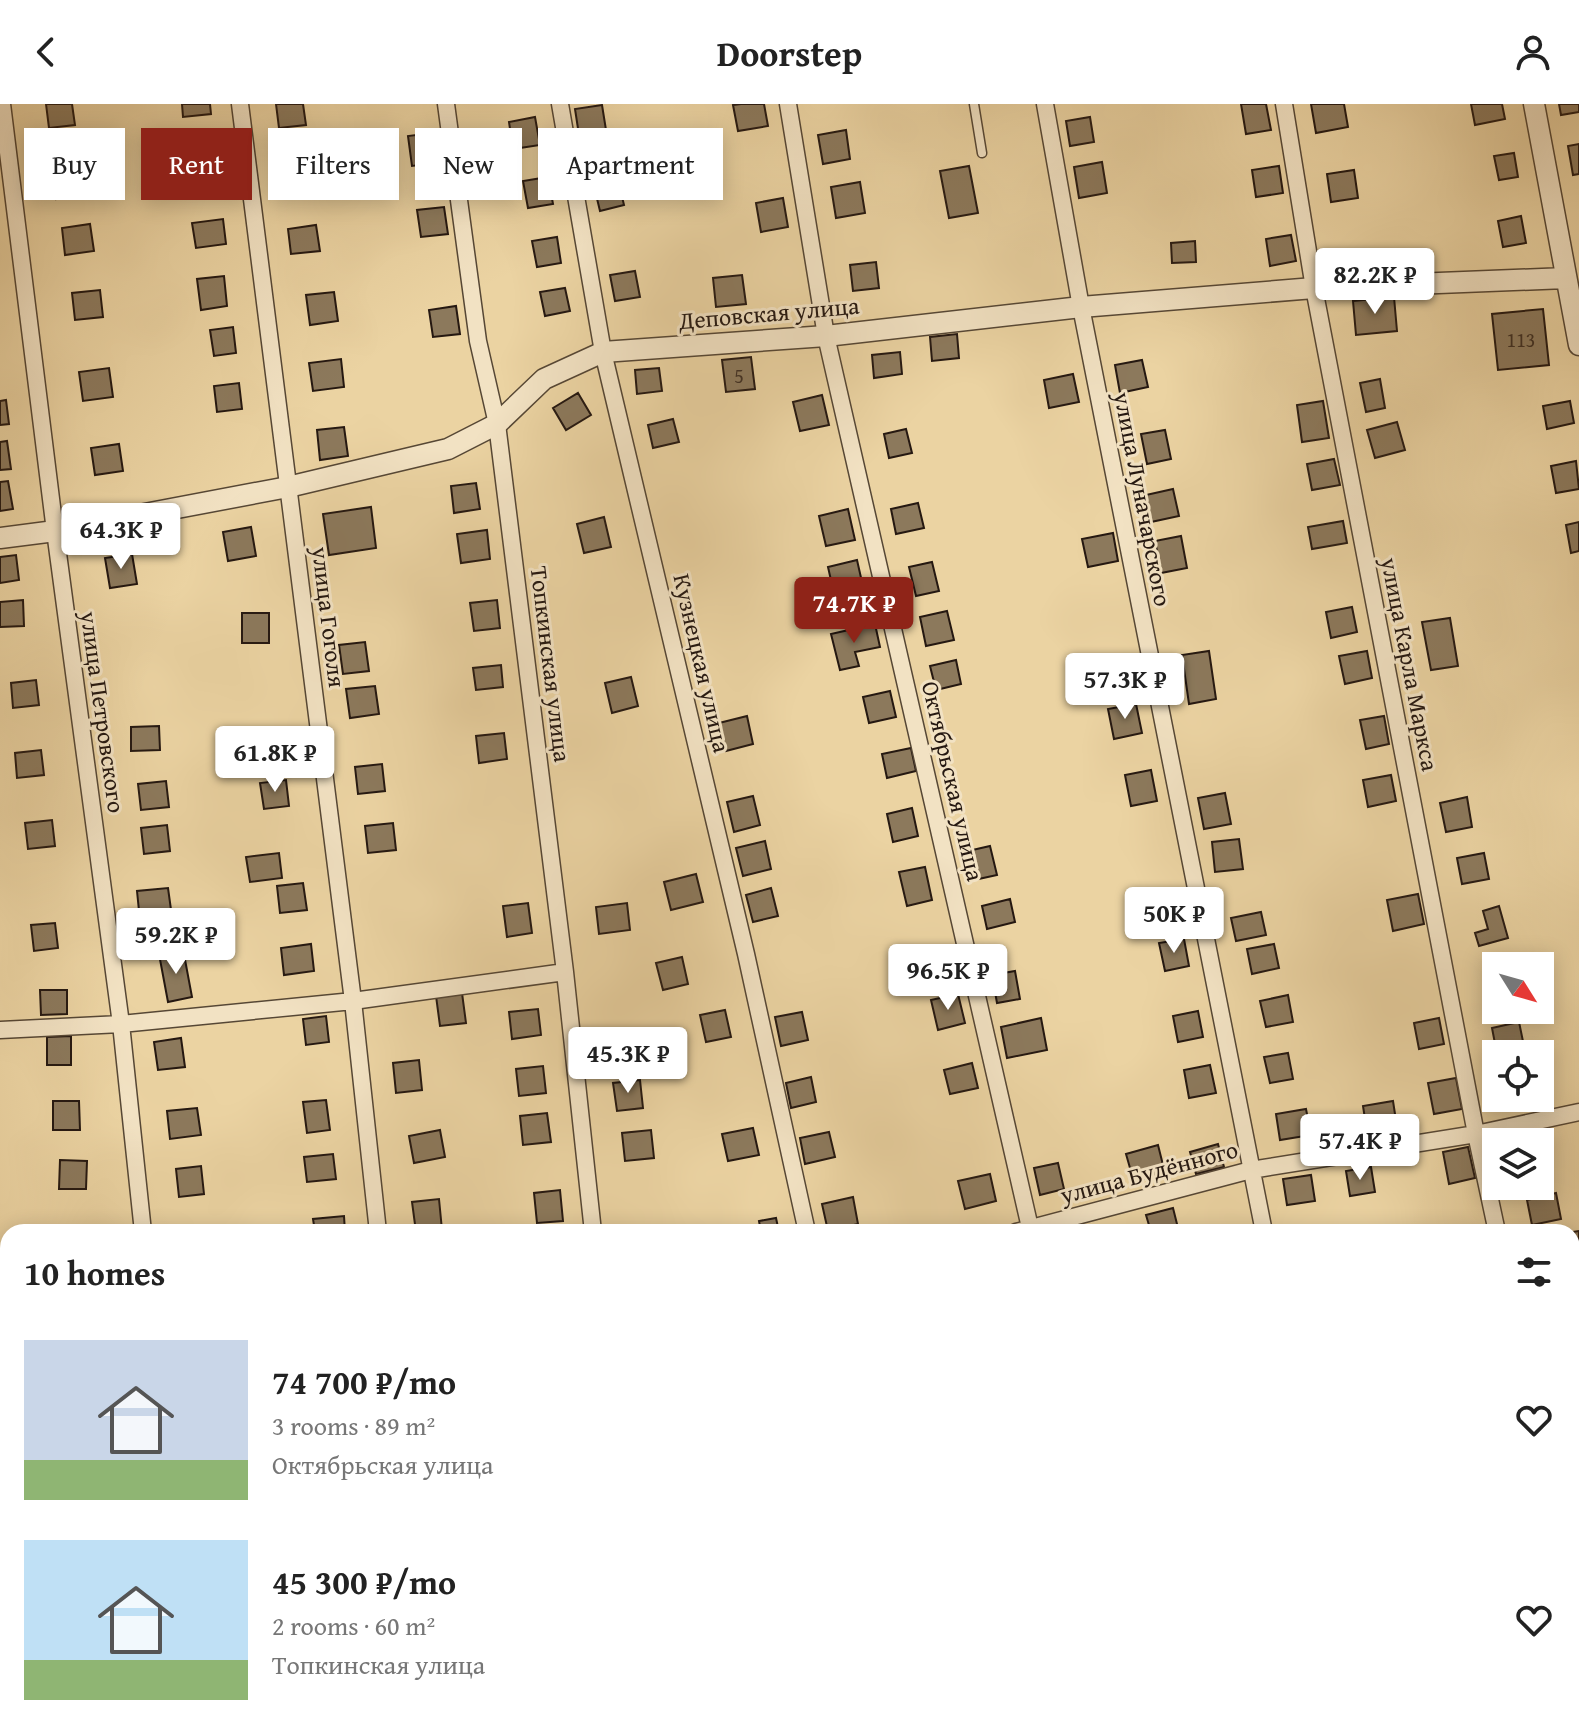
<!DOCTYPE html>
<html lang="en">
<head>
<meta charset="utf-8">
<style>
  body { margin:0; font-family:"Gentium Book Plus",serif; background:#f2f2f2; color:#222; height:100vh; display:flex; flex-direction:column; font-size:30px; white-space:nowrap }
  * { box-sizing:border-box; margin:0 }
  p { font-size:26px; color:#767676 }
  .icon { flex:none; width:44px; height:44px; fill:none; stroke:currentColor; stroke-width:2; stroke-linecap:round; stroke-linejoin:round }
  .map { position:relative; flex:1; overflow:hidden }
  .details { position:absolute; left:0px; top:1120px; width:1580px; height:512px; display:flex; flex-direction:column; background:#fff; border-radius:24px 24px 0 0; box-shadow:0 4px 20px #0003 }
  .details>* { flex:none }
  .top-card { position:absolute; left:24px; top:24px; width:800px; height:72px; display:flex; gap:16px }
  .needle { width:52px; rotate:127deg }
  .fabs { position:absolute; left:1482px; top:848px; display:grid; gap:16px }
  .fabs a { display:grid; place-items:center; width:72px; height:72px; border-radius:0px; background:#fff; box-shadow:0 4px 20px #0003; font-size:40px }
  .price { position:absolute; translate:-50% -68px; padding:0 18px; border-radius:8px; background:#fff; color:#222; font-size:26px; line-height:52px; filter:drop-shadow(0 2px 4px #0008) }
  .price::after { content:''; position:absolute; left:50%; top:48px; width:24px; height:18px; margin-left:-12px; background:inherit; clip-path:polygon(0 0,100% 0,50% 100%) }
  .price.selected { background:#8f2418; color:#fff }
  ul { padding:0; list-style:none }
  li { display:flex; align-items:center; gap:24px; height:200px; padding:0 24px }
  li span { display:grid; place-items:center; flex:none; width:224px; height:160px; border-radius:0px; color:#555 }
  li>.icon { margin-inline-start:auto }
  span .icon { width:96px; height:96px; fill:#fffc; stroke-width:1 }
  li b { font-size:34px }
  h2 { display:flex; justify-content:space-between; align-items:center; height:96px; padding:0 24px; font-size:34px }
  .tag { padding:0 28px; border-radius:0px; background:#fff; box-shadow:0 4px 20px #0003; font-size:28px; line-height:72px }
  .tag.selected { background:#8f2418; color:#fff }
  header { display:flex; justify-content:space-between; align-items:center; height:104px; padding:0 24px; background:#fff; font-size:36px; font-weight:800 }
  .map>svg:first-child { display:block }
</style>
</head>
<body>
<header><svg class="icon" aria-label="back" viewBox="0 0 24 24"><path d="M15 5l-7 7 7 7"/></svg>Doorstep<svg class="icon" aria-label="person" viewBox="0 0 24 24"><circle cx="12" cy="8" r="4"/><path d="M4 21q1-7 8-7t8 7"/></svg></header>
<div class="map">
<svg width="1579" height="1632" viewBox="0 0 1579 1632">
  <rect width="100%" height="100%" fill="#ebd3a2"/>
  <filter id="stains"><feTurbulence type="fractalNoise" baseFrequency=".0025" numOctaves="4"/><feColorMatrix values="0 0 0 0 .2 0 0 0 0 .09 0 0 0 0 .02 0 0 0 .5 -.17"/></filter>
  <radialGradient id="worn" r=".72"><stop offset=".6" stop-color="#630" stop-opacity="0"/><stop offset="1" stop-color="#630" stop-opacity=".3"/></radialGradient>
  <path fill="#8c795c" stroke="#251811" stroke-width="2" d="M46 0H72L75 21 49 24Z
    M182 0H210L211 10 183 13Z
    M276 0H303L306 21 279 24Z
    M741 0H764L768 22 738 27 733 1Z
    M1241 0H1266L1271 26 1246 30Z
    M1311 0H1344L1348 23 1316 29Z
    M1471 0H1502L1505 15 1475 21Z
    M1559 0H1579V8L1561 11Z
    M602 1 606 26 579 31 575 5Z
    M535 13 540 41 513 45 509 18Z
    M1090 13 1094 38 1070 42 1066 17Z
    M846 26 850 55 823 60 818 31Z
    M432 29 436 59 412 62 408 32Z
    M1579 40V70L1573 71 1568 42Z
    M1514 49 1518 73 1499 76 1494 52Z
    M214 50 218 78 191 81 188 53Z
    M309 58 312 85 285 88 282 62Z
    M1102 58 1107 89 1079 94 1074 63Z
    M969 62 978 109 949 114 940 67Z
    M1279 62 1283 89 1256 93 1252 66Z
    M1354 66 1358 94 1331 98 1327 70Z
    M81 68 84 91 56 95 53 72Z
    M617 72 624 101 600 107 593 78Z
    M548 73 553 100 528 104 523 77Z
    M860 78 865 109 836 114 831 83Z
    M783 94 788 123 761 128 756 99Z
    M444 103 448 130 421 133 417 106Z
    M1521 112 1526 139 1503 143 1498 117Z
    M223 115 226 140 196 144 192 119Z
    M90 120 94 147 65 151 62 124Z
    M316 121 320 147 291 150 288 125Z
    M1291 131 1296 157 1270 162 1266 135Z
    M557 133 561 159 537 163 532 137Z
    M1195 137 1196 158 1172 159 1171 139Z
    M876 158 879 184 853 187 850 161Z
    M635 167 640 193 615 197 610 171Z
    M742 171 746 200 716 203 713 174Z
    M224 172 227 202 201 206 197 175Z
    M565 184 570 207 545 212 540 188Z
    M100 186 103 213 75 216 72 189Z
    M334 188 338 217 310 221 306 191Z
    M1394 193 1397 227 1356 231 1353 197Z
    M456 202 460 230 433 233 429 206Z
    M1543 205 1549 261 1498 266 1492 210Z
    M233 223 236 249 214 252 210 226Z
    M957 230 959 254 932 257 930 233Z
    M900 248 902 270 874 274 872 251Z
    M751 253 755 285 726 288 722 256Z
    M341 255 344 283 313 287 309 259Z
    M1142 256 1148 283 1120 289 1115 261Z
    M109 264 113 293 83 297 79 268Z
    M659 264 662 287 637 290 635 266Z
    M1073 270 1079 298 1049 304 1044 276Z
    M1380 275 1385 304 1366 308 1360 279Z
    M239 279 242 305 217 308 214 282Z
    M578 289 591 311 566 326 553 304Z
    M822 291 829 321 800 327 793 298Z
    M6 296 9 320 0 321V297Z
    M1323 297 1329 334 1302 338 1297 301Z
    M1570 297 1574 319 1547 325 1543 302Z
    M673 315 679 338 653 344 648 321Z
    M1397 318 1405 346 1375 354 1367 326Z
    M344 323 348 352 320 356 317 326Z
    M906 325 912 349 889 354 884 330Z
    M1165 326 1171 355 1147 360 1141 330Z
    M7 337 11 365 0 366V338Z
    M119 340 123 367 95 371 91 344Z
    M1334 355 1340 381 1312 386 1307 360Z
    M1576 357 1579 385 1556 389 1551 362Z
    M8 377 13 405 0 407V378Z
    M476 379 480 405 454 409 451 382Z
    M1173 385 1179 412 1151 418 1146 391Z
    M918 399 924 424 896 430 891 405Z
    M371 403 376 444 329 451 323 410Z
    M848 405 855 436 826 442 819 412Z
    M604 413 611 443 584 449 577 420Z
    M1343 417 1347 439 1312 445 1308 423Z
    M1579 418V447L1571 449 1566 421Z
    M251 423 256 452 228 457 223 428Z
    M487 426 490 455 461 459 457 430Z
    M1113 429 1118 457 1088 463 1082 435Z
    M1181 432 1187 464 1161 469 1155 437Z
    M132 450 137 480 110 484 105 454Z
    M16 451 19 476 0 479V453Z
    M857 456 864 487 835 494 828 463Z
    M932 458 939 487 916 492 909 463Z
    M23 496 24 522 0 523V498Z
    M497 496 500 524 474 527 470 499Z
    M1352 503 1357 528 1331 534 1326 508Z
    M947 507 954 536 926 542 920 513Z
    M242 509H269V539H242Z
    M1450 514 1458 562 1431 566 1422 518Z
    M875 520 880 543 855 548 859 562 840 566 831 530Z
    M365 538 369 567 343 570 339 541Z
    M1209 547 1216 595 1189 600 1182 551Z
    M1367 547 1372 574 1345 580 1339 552Z
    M956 556 961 580 936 586 930 562Z
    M1123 556 1128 581 1103 586 1098 561Z
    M501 561 503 583 476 586 473 564Z
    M631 573 638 602 612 609 605 579Z
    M36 576 39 601 13 604 11 579Z
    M375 582 379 610 350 614 346 585Z
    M890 587 896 613 869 619 863 593Z
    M1136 600 1142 629 1114 635 1108 605Z
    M747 612 753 640 726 647 719 619Z
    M1384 612 1389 640 1366 645 1360 616Z
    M159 622 160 646 131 647V623Z
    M504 629 507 655 479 659 476 632Z
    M911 644 916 667 887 674 882 650Z
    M41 646 44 671 17 674 15 649Z
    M382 660 385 687 358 690 355 663Z
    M1151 666 1157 697 1131 702 1125 671Z
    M1391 671 1396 697 1368 703 1363 676Z
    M286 676 289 702 264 705 260 679Z
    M166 677 169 703 141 706 138 680Z
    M1225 689 1231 720 1204 725 1198 694Z
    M753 692 760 721 734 728 727 698Z
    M1467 693 1472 723 1446 728 1440 699Z
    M912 704 918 732 893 738 887 710Z
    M52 716 55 742 28 745 25 719Z
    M393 719 396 746 368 749 365 722Z
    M167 721 170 747 144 750 141 724Z
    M1239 735 1243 765 1215 768 1212 738Z
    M765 737 771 765 743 772 736 744Z
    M990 742 997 771 974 776 968 747Z
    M279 749 282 774 250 778 246 753Z
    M1484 749 1489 775 1462 780 1457 754Z
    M925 763 932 796 907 802 899 768Z
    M696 770 703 798 671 806 664 778Z
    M303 779 307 806 280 809 277 782Z
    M168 784 172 813 140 817 137 787Z
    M771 784 778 812 753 818 746 791Z
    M1418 790 1424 820 1393 827 1387 796Z
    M1010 795 1015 818 987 825 982 802Z
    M528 799 532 829 507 833 503 802Z
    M627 799 630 826 599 830 596 803Z
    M1499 802 1508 834 1479 842 1475 829 1488 825 1483 807Z
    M1261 808 1266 831 1236 837 1231 814Z
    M55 819 58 844 34 847 31 821Z
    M1184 835 1189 862 1165 867 1159 839Z
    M311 840 314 867 284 871 281 844Z
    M1274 840 1279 864 1252 870 1247 845Z
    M183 845 192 893 168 898 159 850Z
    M682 853 688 880 663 886 656 859Z
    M1015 867 1020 895 997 899 992 871Z
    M1496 875V906H1507L1492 909 1486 877Z
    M40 886H67V910L41 911Z
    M462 889 466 919 440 922 436 892Z
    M958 890 965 919 938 926 931 896Z
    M1288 891 1293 918 1266 923 1260 897Z
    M538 905 541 931 512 935 509 908Z
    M725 906 731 933 706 938 700 911Z
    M1198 907 1203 933 1178 938 1173 912Z
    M802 908 808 936 781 942 775 913Z
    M326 912 329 938 306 941 303 915Z
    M1041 914 1047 946 1007 954 1001 923Z
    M1439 914 1444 940 1419 945 1414 919Z
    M1519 918 1525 947 1497 950 1492 924Z
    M71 932V961H47V933Z
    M181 934 185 963 158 966 154 938Z
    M1288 949 1293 975 1270 979 1264 953Z
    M419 956 422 986 396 989 393 959Z
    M972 959 978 984 950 990 944 966Z
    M1210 961 1216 989 1189 994 1184 966Z
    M543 962 546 989 519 992 516 965Z
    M811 973 816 998 791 1004 786 979Z
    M1456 974 1462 1005 1434 1010 1428 979Z
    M640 976 643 1004 617 1007 613 979Z
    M326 996 330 1026 307 1029 303 998Z
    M53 997H79L80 1026H53Z
    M1393 997 1397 1023 1367 1028 1363 1002Z
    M197 1004 201 1031 170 1035 167 1007Z
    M1306 1005 1311 1031 1280 1036 1276 1010Z
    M547 1009 551 1038 523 1041 520 1012Z
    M753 1024 759 1051 728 1057 722 1030Z
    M440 1026 445 1053 414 1059 409 1032Z
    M651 1026 654 1054 625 1057 622 1029Z
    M1538 1026 1544 1055 1540 1056V1038H1513L1511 1032Z
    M829 1028 835 1053 805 1060 800 1034Z
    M1218 1040 1224 1063 1196 1070 1190 1048Z
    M1158 1041 1165 1069 1134 1078 1126 1050Z
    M1468 1043 1475 1074 1449 1080 1443 1048Z
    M333 1050 336 1075 307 1078 304 1053Z
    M60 1056 87 1057 86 1085H59Z
    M1058 1059 1064 1085 1040 1091 1034 1064Z
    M201 1062 204 1090 179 1093 176 1065Z
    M1371 1063 1375 1088 1350 1092 1346 1067Z
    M990 1070 996 1097 965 1105 958 1077Z
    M1311 1071 1315 1097 1287 1101 1283 1075Z
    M560 1086 563 1117 537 1119 534 1089Z
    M1556 1089 1561 1115 1532 1121 1527 1096Z
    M853 1093 858 1120 828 1127 822 1100Z
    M439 1095 442 1126 416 1128 412 1098Z
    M1173 1104 1179 1128H1151L1146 1111Z
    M344 1112 345 1128H315L313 1115Z
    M776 1114 779 1128H761L759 1117Z
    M1579 1127V1172L1572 1173V1128Z
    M1576 1198 1579 1212V1229L1572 1230V1199Z
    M1572 1588H1575L1579 1607V1617L1572 1618Z
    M374 1624H397L398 1632H375Z
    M595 1624H623L624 1628 596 1632Z
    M865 1624H893L895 1632H867Z
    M1307 1624H1330L1332 1632H1309Z"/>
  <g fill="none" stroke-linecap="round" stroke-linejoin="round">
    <defs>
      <path id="service" d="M974 0 982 49"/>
      <path id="minor" d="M2 0 55 427 121 920 143 1128
        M240 0 353 897 378 1128
        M446 0 478 237 497 320 565 868 593 1128
        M560 0 603 248 746 850 807 1128
        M788 0 826 232 1031 1128
        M1045 0 1081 203 1264 1128
        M1284 0 1314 184 1476 1030 1497 1128
        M0 926 121 920 353 897 565 868
        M1016 1128 1251 1066 1476 1030 1579 1008
        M1572 1479 1579 1512
        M198 1624 199 1632
        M431 1624 432 1632
        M662 1624 663 1632
        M922 1624 924 1632
        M1139 1624 1141 1632
        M1361 1624 1363 1632"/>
      <path id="tertiary" d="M1534 0 1579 241
        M0 434 55 427 288 383 448 345 497 320 544 275 603 248 826 232 1081 203 1314 184 1566 174"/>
    </defs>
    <use href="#service" stroke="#564735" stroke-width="11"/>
    <use href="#minor" stroke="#564735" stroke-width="19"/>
    <use href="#tertiary" stroke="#564735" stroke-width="23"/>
    <use href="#service" stroke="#f2e2c3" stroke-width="8"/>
    <use href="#minor" stroke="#f2e2c3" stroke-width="16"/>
    <use href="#tertiary" stroke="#f2e2c3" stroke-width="20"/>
  </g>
  <g text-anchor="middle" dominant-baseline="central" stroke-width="6" stroke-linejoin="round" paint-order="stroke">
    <g font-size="20" fill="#3f3024">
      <text x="1521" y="235">113</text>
      <text x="739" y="271">5</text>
    </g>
    <g font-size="24" fill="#251811" stroke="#f2e2c3">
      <text transform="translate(769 209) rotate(-5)">Деповская улица</text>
      <text transform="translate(1143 395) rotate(79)">улица Луначарского</text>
      <text transform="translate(329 513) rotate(83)">улица Гоголя</text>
      <text transform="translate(702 559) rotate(77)">Кузнецкая улица</text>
      <text transform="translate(551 560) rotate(83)">Топкинская улица</text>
      <text transform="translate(1410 560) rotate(79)">улица Карла Маркса</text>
      <text transform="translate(103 608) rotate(82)">улица Петровского</text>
      <text transform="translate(953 677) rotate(77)">Октябрьская улица</text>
      <text transform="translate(1149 1068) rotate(-15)">улица Будённого</text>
    </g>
  </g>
  <rect width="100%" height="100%" filter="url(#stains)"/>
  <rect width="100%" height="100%" fill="url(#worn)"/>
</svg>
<div class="fabs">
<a><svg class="needle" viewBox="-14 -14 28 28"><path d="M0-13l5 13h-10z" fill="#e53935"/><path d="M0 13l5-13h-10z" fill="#767676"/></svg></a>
<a><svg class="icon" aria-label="locate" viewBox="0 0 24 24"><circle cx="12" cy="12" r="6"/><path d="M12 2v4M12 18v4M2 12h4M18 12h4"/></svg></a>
<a><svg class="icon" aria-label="layers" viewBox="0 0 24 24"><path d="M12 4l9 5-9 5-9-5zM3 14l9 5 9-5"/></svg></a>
</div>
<b class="price" style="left:1375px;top:212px">82.2K ₽</b>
<b class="price" style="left:121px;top:467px">64.3K ₽</b>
<b class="price selected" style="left:854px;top:541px">74.7K ₽</b>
<b class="price" style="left:1125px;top:617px">57.3K ₽</b>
<b class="price" style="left:275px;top:690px">61.8K ₽</b>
<b class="price" style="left:1174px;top:851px">50K ₽</b>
<b class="price" style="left:176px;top:872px">59.2K ₽</b>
<b class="price" style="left:948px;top:908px">96.5K ₽</b>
<b class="price" style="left:628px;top:991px">45.3K ₽</b>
<b class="price" style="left:1360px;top:1078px">57.4K ₽</b>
<div class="top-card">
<a class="tag">Buy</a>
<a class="tag selected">Rent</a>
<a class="tag">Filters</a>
<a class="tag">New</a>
<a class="tag">Apartment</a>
</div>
<section class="details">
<h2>10 homes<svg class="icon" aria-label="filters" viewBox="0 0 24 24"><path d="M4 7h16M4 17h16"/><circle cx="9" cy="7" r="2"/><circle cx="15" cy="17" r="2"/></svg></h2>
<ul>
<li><span style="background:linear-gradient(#c9d6e8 75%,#8fb573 0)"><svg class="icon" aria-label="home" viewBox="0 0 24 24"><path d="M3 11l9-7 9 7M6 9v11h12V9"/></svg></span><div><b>74 700 ₽/mo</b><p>3 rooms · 89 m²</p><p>Октябрьская улица</p></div><svg class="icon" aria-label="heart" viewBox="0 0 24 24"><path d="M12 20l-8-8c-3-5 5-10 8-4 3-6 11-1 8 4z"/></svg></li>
<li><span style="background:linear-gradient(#bfe0f5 75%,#8fb573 0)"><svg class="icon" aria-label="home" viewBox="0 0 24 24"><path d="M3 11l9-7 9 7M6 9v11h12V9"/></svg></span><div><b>45 300 ₽/mo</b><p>2 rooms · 60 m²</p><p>Топкинская улица</p></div><svg class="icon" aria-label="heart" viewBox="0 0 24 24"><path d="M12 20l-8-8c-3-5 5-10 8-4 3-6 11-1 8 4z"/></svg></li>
</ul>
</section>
</div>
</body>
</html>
